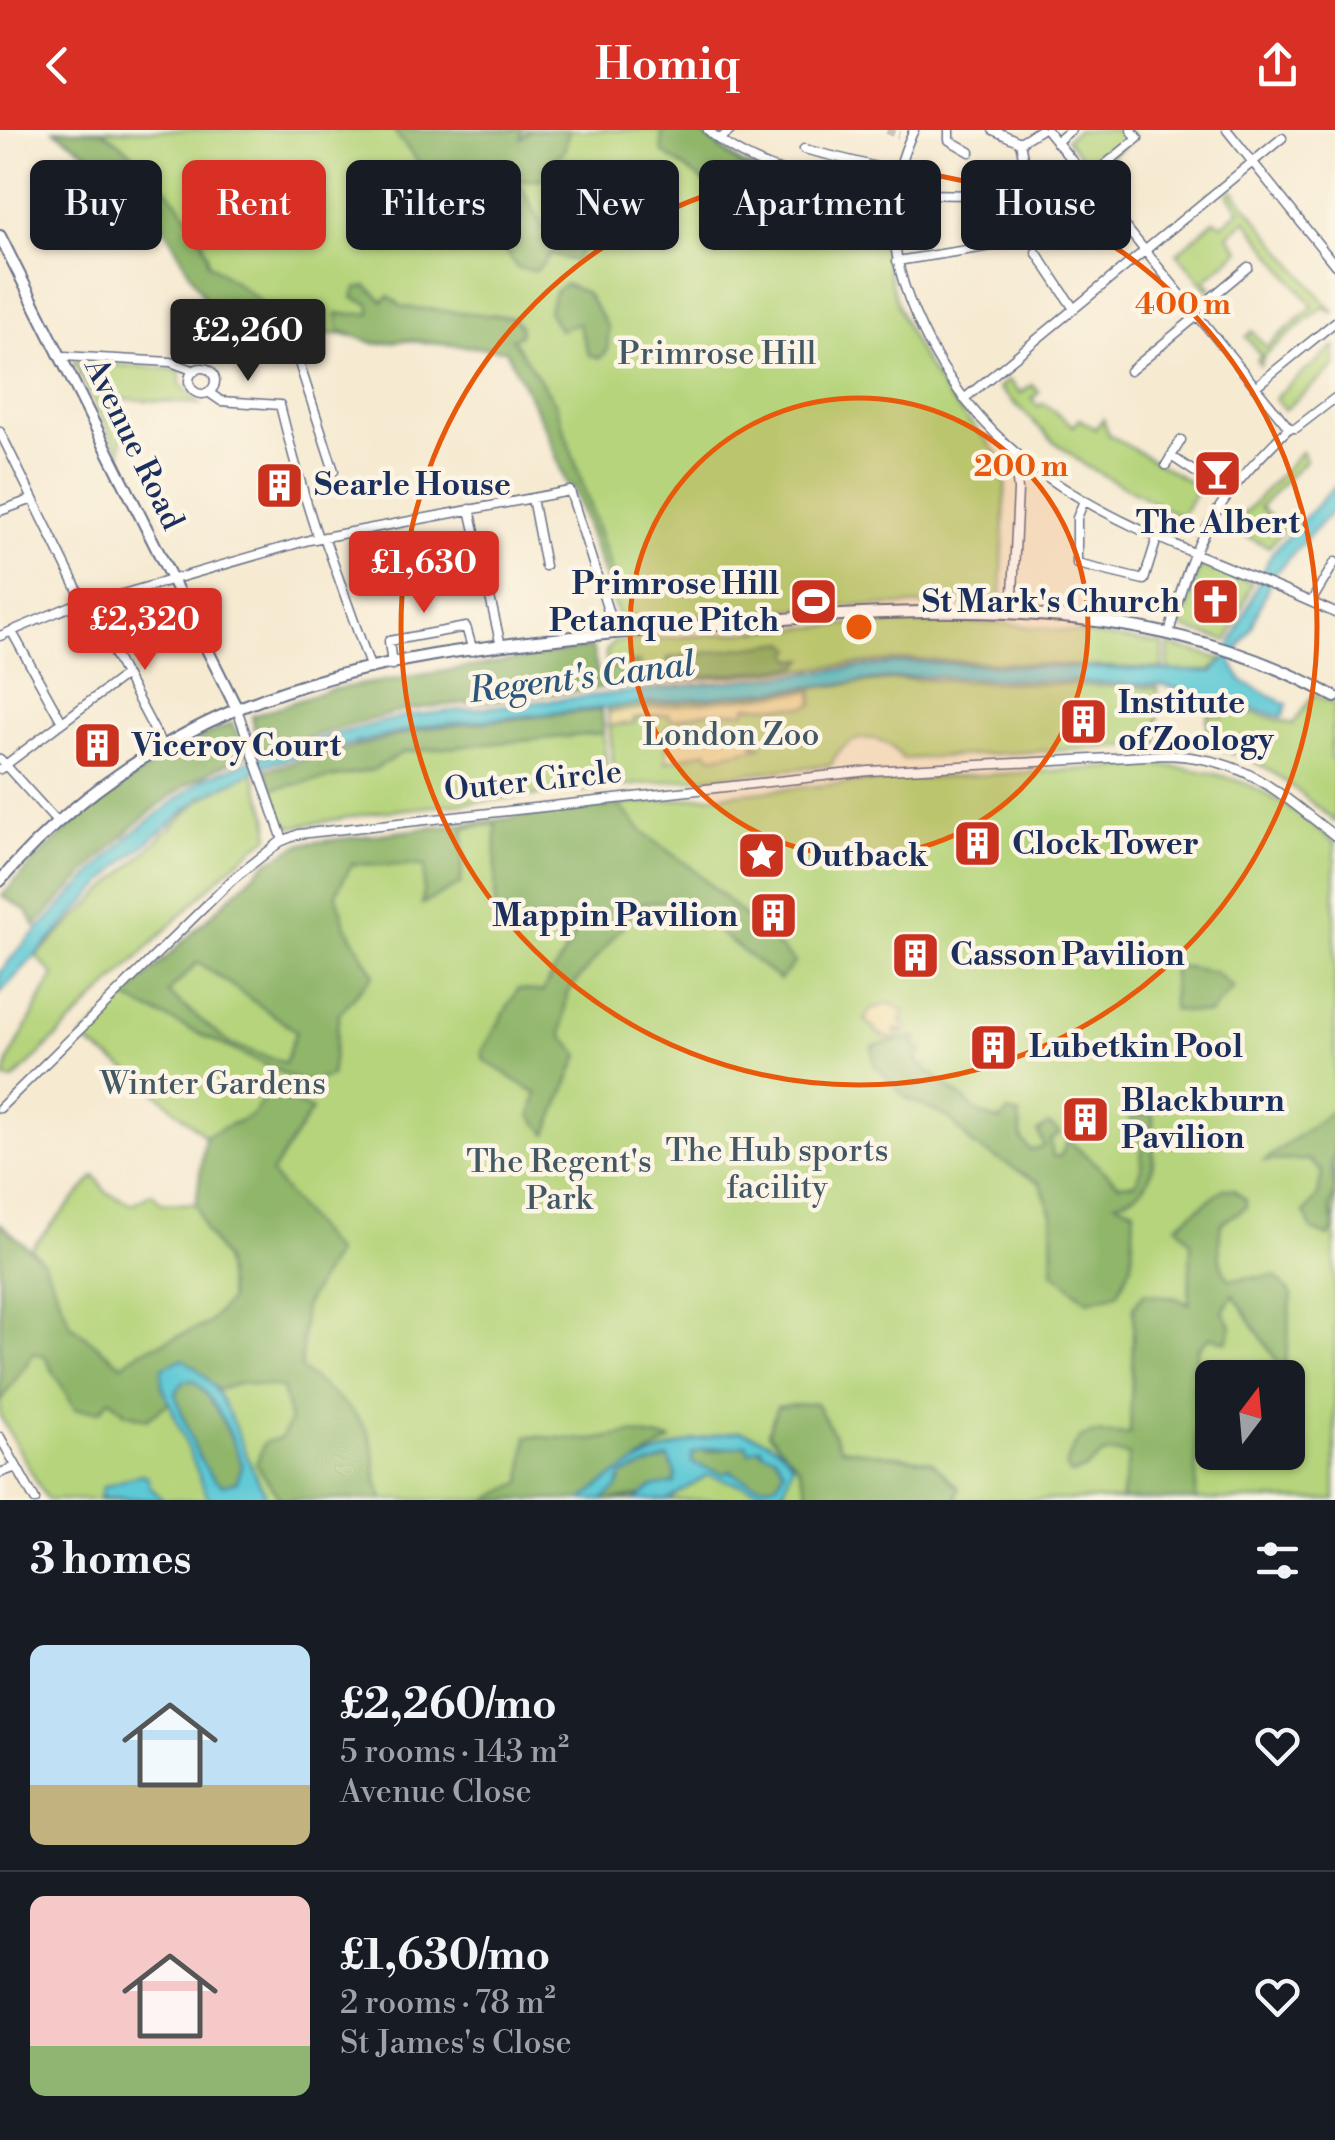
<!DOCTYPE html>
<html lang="en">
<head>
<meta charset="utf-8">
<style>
  body { margin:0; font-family:"Libre Bodoni",serif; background:#242831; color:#f1f3f6; height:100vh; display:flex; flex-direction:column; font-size:38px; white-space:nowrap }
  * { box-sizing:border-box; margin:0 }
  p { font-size:32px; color:#9ea1a6 }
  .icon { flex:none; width:55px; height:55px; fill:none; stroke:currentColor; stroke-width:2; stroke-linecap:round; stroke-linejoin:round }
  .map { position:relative; height:1370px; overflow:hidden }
  .panel { display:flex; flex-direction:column; background:#171b24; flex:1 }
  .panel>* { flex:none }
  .top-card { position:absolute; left:30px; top:30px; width:1275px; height:90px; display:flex; gap:20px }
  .needle { width:65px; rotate:16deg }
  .tools { position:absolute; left:1195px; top:1230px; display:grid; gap:20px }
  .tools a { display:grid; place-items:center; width:110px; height:110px; border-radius:15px; background:#171b24; box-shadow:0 2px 8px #0004; font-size:50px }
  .price { position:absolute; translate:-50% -85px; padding:0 22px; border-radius:10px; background:#d93025; color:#fff; font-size:32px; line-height:65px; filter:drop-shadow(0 2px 5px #0008) }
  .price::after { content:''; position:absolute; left:50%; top:60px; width:30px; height:22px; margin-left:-15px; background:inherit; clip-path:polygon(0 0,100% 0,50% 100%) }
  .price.active { background:#222; color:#fff }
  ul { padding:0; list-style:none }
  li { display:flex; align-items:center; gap:30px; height:250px; padding:0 30px }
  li+li { border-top:2px solid #363941 }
  li span { display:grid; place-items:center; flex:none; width:280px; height:200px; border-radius:15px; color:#555 }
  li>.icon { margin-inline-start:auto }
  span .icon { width:120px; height:120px; fill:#fffc; stroke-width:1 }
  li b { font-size:42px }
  h2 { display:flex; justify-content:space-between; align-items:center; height:120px; padding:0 30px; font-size:42px }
  .tag { padding:0 35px; border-radius:15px; background:#171b24; box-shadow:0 2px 8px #0004; font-size:35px; line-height:90px }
  .tag.active { background:#d93025; color:#fff }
  header { display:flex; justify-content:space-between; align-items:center; height:130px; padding:0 30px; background:#d93025; color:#fff; font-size:45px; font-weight:600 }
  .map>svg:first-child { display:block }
</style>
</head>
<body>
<header><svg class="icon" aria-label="back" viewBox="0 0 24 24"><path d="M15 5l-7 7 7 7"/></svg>Homiq<svg class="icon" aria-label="share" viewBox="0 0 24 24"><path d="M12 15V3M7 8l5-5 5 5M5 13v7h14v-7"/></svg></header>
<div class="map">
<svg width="1335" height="1370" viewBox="0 0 1335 1370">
  <rect width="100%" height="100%" fill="#fcf5e5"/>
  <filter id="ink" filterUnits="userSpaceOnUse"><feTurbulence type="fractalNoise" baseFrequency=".01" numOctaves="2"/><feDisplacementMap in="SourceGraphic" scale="20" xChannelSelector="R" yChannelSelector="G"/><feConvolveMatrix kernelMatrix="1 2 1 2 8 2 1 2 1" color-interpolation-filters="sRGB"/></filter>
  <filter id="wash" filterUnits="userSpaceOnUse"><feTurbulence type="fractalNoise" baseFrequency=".0048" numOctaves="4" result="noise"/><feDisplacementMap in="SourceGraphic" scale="40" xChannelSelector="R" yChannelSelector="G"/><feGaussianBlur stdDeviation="2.25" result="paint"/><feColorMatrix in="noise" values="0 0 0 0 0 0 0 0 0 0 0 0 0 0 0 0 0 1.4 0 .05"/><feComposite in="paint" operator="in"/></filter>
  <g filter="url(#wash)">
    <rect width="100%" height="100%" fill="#f6ead1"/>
    <path fill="#b6d47b" stroke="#68826c" stroke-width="2.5" fill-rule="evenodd" d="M54 0H699L743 35 883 66C876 142 907 214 953 273 970 295 994 313 1006 338L1001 468 997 474 835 476 620 492 573 356H567L546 299 506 220 322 203 217 182C198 166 192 137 178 116 148 68 100 31 54 0Z
      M1077 0H1127L1133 8 1092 41 1066 9Z
      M1233 60 1334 183 1324 177 1265 224 1260 235 1257 230 1261 226 1246 207 1252 201 1266 217 1313 177 1246 90 1228 105 1240 120 1205 150 1211 158 1208 160 1177 123 1215 90 1222 95 1240 80 1228 64Z
      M1335 216V237L1284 280 1275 269 1279 263Z
      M73 231 180 240V254L200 274 111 268 109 288 123 289 121 326Z
      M1008 250 1021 263 1032 255 1039 262 1032 269 1038 277 1043 273 1074 296 1080 289 1095 299 1103 289 1109 305 1190 352 1197 347 1203 351 1181 387 1086 336 1052 310 999 258Z
      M1301 322 1306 330 1260 377 1285 398 1269 417 1230 399Z
      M1200 436 1252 453 1228 511 1182 498Z
      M1002 493 1163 514V539L910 529 608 558 606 522 614 512 854 494Z
      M1168 515 1223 529 1210 541H1168Z
      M902 549 1158 558V615L902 629C883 599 844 602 831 635L615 657 608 578Z
      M1314 564 1335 575 1330 627 1335 631V692C1295 660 1259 622 1206 617L1208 583 1223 586 1229 576 1293 594Z
      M602 580 607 652 604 658 379 682 292 697 284 691 265 640 428 598Z
      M1158 635C1247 645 1266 659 1335 713V1370H47L0 1286V1163L125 1283 147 1288 242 1202 204 1034 205 1006 141 949 81 909 267 732 301 714 628 674 859 652ZM1212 1248H1288V1322H1212Z
      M253 641 269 690V706L225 742 13 950 5 949 9 930 54 845 36 826 200 670Z
      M95 1046 106 1062 132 1074 152 1063 161 1073 196 1074 205 1100 224 1129 229 1170 208 1194 139 1222 122 1236 71 1195 43 1132 31 1118Z"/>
    <path fill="#90b66b" stroke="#567264" stroke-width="2.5" fill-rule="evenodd" d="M54 0C67 0 90 0 101 1 133 16 210 98 208 133L259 170 275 195C268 194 222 185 217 182 202 173 172 105 156 84 133 57 84 19 54 0Z
      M393 0H521V8L530 0H569L564 22 553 30 555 36 548 48 518 51 545 100 562 92 586 115 574 131 551 124 536 141 517 138 484 87 458 105 421 61 425 51 444 38 419 33Z
      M661 0H698L745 39 864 68 841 104 813 73 737 75 662 22Z
      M565 154 586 163 608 197V220L600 228 589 225 578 193 559 200 548 181 555 162Z
      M367 156 383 171 389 166 403 177 512 187 521 197 520 205 512 209 555 272 617 457 609 460 573 356H567L546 299 506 220 406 210 376 214 338 200 337 184H371L369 174 353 168 356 158Z
      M787 512 794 519 790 524 794 530 805 529 799 536 605 558 604 540 639 532 641 547 662 545 669 537 668 528Z
      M592 517 601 558 406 580 259 621 252 586 329 560Z
      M602 580 604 603 404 622 373 640 272 659 265 640 428 598Z
      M232 593 248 625C160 655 98 732 35 796L27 781 2 766C67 691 142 633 232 593Z
      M619 675 646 705 692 738 795 832 780 850 677 770 642 773 567 863 562 905 579 925 547 1004 531 986 537 964 484 930 482 922 518 859 542 862 578 800 542 789 495 801 496 694 464 698 461 754 422 774 425 736 352 734 336 763 345 794 374 844 339 884 331 946 305 954 124 868 267 732 301 714ZM198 832 296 901 285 933 230 914 168 863Z
      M1173 835 1215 842 1233 858 1209 884 1173 880Z
      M914 907 917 910 913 915 922 922 916 930 982 985 1000 991 1008 982 1019 985 1022 1010 1030 1020 1044 1016 1038 1002 1049 994 1060 1003 1050 1011 1053 1026 1060 1027 1068 1010 1119 1054 1135 1053 1141 1040 1142 994 1132 996 1129 988 1153 984C1152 1024 1163 1060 1116 1072L1134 1079 1132 1133 1118 1163 1088 1171 1053 1142 1052 1084 1040 1053 973 1015 949 988 906 968 874 934 872 916Z
      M270 960 312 980 271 1044 335 1123 304 1177 301 1239C324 1260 361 1281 371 1310 377 1331 373 1350 384 1370H281L256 1334 264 1313 282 1307 290 1291 282 1258 240 1253 218 1260 182 1229 162 1255 170 1272 147 1289 125 1283 110 1269 100 1281 75 1279 45 1227 34 1223 0 1272V1093L43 1131 71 1195 122 1235 139 1222 208 1194 229 1170 224 1129 205 1100 196 1074 205 1006 252 985Z
      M1335 979V1026L1331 1030 1335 1061 1330 1078 1335 1097 1329 1107 1312 1100 1304 1083 1318 1065 1322 1042 1309 1030 1264 1031Z
      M1223 1059H1233L1246 1070V1077L1221 1094C1219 1114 1216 1133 1229 1149L1276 1146 1292 1165C1287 1192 1290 1215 1284 1242L1233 1164 1223 1182 1232 1197 1227 1212 1210 1207 1197 1219 1196 1370H1121L1129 1326C1093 1315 1099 1339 1071 1344L1066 1337C1079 1292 1093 1306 1130 1304L1134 1176 1144 1163 1176 1168 1189 1174 1191 1112 1177 1095Z
      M194 1250C217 1274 229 1303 242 1334L237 1351 223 1355C197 1341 186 1290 175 1264L184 1251Z
      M816 1273 841 1318 931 1331 959 1358 956 1370H811L799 1337 768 1303 777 1277Z
      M632 1303 671 1310 581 1370H486L522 1352 527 1306 593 1310Z
      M746 1314 775 1325 784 1339 778 1352C761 1361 743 1351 730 1341L724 1344 692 1333V1324L699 1319 708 1322Z
      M668 1328 676 1344 675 1353C651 1362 632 1370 602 1370L620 1353 621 1345Z"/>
    <path fill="#eeda9e" stroke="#84847e" stroke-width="2.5" d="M812 561 813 574 806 577 746 576V582H707L671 590 669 584 634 588V593L609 596 608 582Z
      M685 596 687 609 753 602 754 614 764 616 712 627 707 621 666 632 667 597Z
      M891 873 905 882 900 891 908 898 902 904 901 899 895 900 897 910 882 906 864 889 871 879Z"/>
    <path fill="#5dc9d5" stroke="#3c7c9a" stroke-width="2.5" fill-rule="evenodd" d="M1335 356V378L1272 446 1252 497 1231 531 1242 551 1287 574 1282 587 1162 555 916 546 427 596 269 634 200 668 121 735 0 863V842L19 819 128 707 204 648 283 618 405 586 908 532 1212 542 1225 529 1271 424Z
      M182 1229C230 1253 237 1319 265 1362L263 1370H209L162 1255V1238ZM194 1250C218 1274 230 1303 242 1334L237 1351 223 1355C197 1341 186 1290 175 1264L184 1251Z
      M740 1301C763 1308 779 1313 793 1334L784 1360 775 1365 708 1345 667 1370H635L652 1357 675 1353 676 1344 668 1328 622 1345 617 1358 602 1370H581C629 1331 678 1310 740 1301ZM746 1314 749 1322 761 1317 762 1322 775 1325 784 1339 778 1352C763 1360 742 1350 731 1341L723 1344 692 1333V1324C705 1315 730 1320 746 1314Z
      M141 1344 147 1346 150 1357 163 1370 100 1367 103 1357Z"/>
  </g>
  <g filter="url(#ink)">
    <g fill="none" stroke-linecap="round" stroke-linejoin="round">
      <path stroke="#cac5ba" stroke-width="8" stroke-dasharray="8 4" stroke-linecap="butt" d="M887 0 899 5"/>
      <defs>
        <path id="minor" d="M708 0C774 63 920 67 1007 64
          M914 0C887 53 888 114 909 169 988 372 1159 401 1335 483
          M949 0V10L970 22
          M993 0 1020 12 1040 0
          M1047 0 1289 298
          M1227 0 1335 135
          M719 10 731 0
          M1056 12 1071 0
          M804 19 897 42
          M1086 50 1138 8 1131 0
          M1036 122 1074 179
          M897 131 998 115 1010 109 1017 92 1007 59 1023 27 1020 12
          M1194 182 1248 137
          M304 202 290 205 334 341
          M63 226 171 232 195 241
          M189 251a13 13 0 1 1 26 0a13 13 0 1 1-26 0Z
          M1130 241 1197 186
          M1255 257 1335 192
          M208 262 221 271 280 275C291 320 303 363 318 408
          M964 269 1282 8
          M0 302 83 471 0 506
          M1171 326 1225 362
          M1166 335 1181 310
          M532 368 545 436
          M1083 373 1077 388V434L1144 450 1157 408
          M470 379 501 516
          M0 381 33 369
          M324 407 371 539
          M1311 472 1335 432
          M1012 484 1018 360 1014 323
          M12 502 62 592
          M1169 504C1194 404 1216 370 1289 298H1296L1335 268
          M392 535 389 511 466 497 473 521
          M237 579 283 710
          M162 615 93 484 95 472 309 410 570 361 615 503
          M0 629 57 692
          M0 639 125 545
          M0 978 232 750 280 712 299 704 869 641 1165 625C1247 628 1273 659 1335 706
          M0 1307 35 1370
          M0 1343 16 1337"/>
        <path id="major" d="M0 106 237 579
          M0 751C65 676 146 618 237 579 361 527 505 513 637 501 866 482 1125 449 1335 567"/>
      </defs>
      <use href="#minor" stroke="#687086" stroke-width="11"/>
      <use href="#major" stroke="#687086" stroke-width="14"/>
      <use href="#minor" stroke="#fff" stroke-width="8"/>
      <use href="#major" stroke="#fff" stroke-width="10"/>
    </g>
  </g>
  <circle cx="859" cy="497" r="229" fill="#e8590c" fill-opacity=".12"/>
  <g fill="none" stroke="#e8590c" stroke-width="5">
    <circle cx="859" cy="497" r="229"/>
    <circle cx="859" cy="497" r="458"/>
  </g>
  <defs>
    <symbol id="bar-square" viewBox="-11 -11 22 22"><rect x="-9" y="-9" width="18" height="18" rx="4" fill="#c8321e" stroke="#fcf5e5"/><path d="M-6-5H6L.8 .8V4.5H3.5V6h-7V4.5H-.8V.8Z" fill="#fff"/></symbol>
    <symbol id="building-square" viewBox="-11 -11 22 22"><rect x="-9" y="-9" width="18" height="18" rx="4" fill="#c8321e" stroke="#fcf5e5"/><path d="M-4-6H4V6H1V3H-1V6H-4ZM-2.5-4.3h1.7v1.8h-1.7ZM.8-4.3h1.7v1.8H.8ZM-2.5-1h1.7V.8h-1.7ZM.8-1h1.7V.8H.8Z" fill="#fff"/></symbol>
    <symbol id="stadium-square" viewBox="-11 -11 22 22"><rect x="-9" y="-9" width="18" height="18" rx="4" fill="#c8321e" stroke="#fcf5e5"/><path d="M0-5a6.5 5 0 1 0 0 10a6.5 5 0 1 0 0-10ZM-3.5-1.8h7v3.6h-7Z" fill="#fff"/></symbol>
    <symbol id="church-square" viewBox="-11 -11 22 22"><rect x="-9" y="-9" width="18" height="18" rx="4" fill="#c8321e" stroke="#fcf5e5"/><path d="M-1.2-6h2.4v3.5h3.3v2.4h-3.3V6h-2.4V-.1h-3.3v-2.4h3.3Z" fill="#fff"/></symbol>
    <symbol id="sight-square" viewBox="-11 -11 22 22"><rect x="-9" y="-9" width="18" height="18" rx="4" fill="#c8321e" stroke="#fcf5e5"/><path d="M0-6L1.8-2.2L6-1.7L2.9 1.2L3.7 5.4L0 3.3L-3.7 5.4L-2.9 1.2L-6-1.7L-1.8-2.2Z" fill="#fff"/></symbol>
  </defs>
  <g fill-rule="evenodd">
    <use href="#bar-square" x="1190" y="316" width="55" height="55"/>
    <use href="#building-square" x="252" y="328" width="55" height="55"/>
    <use href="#stadium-square" x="786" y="444" width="55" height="55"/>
    <use href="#church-square" x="1188" y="444" width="55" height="55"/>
    <use href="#building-square" x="1056" y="564" width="55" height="55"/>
    <use href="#building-square" x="70" y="588" width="55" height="55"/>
    <use href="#building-square" x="950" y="686" width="55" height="55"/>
    <use href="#sight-square" x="734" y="698" width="55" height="55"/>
    <use href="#building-square" x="746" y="758" width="55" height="55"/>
    <use href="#building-square" x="888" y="798" width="55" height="55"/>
    <use href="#building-square" x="966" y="890" width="55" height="55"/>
    <use href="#building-square" x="1058" y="962" width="55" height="55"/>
  </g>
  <g text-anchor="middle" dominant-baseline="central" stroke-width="9" stroke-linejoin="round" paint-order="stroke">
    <g font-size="32" fill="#425865" stroke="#fcf5e5">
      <text x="717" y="224">Primrose Hill</text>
      <text x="731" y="605">London Zoo</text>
      <text x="213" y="954">Winter Gardens</text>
      <text x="777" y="1021">The Hub sports<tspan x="777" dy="37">facility</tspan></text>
      <text x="559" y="1032">The Regent's<tspan x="559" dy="37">Park</tspan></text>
    </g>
    <g font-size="32" fill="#1b2f5e" stroke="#fcf5e5">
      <text transform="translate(134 314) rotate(64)">Avenue Road</text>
      <text transform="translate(533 651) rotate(-6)">Outer Circle</text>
    </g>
    <g font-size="32" font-weight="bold" fill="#1b2f5e" stroke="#fcf5e5" text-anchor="start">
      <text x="314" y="355">Searle House</text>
      <text x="1218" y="393" text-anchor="middle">The Albert</text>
      <text x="779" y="454" text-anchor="end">Primrose Hill<tspan x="779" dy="37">Petanque Pitch</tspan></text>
      <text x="1180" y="472" text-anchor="end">St Mark's Church</text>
      <text x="1118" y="573">Institute<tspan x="1118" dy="37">of Zoology</tspan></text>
      <text x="132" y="616">Viceroy Court</text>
      <text x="1012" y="714">Clock Tower</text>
      <text x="796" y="726">Outback</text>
      <text x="738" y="786" text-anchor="end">Mappin Pavilion</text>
      <text x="950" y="825">Casson Pavilion</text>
      <text x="1029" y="917">Lubetkin Pool</text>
      <text x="1121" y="971">Blackburn<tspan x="1121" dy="37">Pavilion</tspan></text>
    </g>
    <g font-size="35" font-style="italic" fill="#2c567c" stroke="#fcf5e5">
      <text transform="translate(582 548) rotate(-7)">Regent's Canal</text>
    </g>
  </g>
  <circle cx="859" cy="497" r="15" fill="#e8590c" stroke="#fcf5e5" stroke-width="5"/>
  <g font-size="30" text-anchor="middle" font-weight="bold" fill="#e8590c" stroke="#fcf5e5" stroke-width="9" stroke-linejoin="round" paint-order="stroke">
    <text x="1183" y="184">400 m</text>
    <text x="1021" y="346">200 m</text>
  </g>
</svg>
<div class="tools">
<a><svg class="needle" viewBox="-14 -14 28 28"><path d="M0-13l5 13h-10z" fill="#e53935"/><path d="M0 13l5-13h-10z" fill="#9ea1a6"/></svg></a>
</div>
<b class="price active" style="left:248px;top:254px">£2,260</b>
<b class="price" style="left:424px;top:486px">£1,630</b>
<b class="price" style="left:145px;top:543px">£2,320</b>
<div class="top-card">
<a class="tag">Buy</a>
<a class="tag active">Rent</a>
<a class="tag">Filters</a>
<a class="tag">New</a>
<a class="tag">Apartment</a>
<a class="tag">House</a>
</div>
</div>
<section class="panel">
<h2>3 homes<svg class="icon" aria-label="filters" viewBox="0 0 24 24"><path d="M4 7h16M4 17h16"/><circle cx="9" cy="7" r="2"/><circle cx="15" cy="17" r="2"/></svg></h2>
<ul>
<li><span style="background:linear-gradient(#bfe0f5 70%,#c2b280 0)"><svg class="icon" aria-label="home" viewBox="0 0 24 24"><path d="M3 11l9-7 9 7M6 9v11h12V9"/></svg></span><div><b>£2,260/mo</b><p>5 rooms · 143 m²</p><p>Avenue Close</p></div><svg class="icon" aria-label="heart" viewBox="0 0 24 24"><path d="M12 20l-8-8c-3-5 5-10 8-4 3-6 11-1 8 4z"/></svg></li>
<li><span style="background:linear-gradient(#f6c9c9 75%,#8fb573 0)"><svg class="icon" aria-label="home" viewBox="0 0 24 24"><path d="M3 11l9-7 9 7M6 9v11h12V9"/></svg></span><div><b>£1,630/mo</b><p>2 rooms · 78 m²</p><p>St James's Close</p></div><svg class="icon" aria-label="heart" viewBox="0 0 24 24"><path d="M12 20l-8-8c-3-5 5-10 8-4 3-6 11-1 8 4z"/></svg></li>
</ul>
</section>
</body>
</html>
